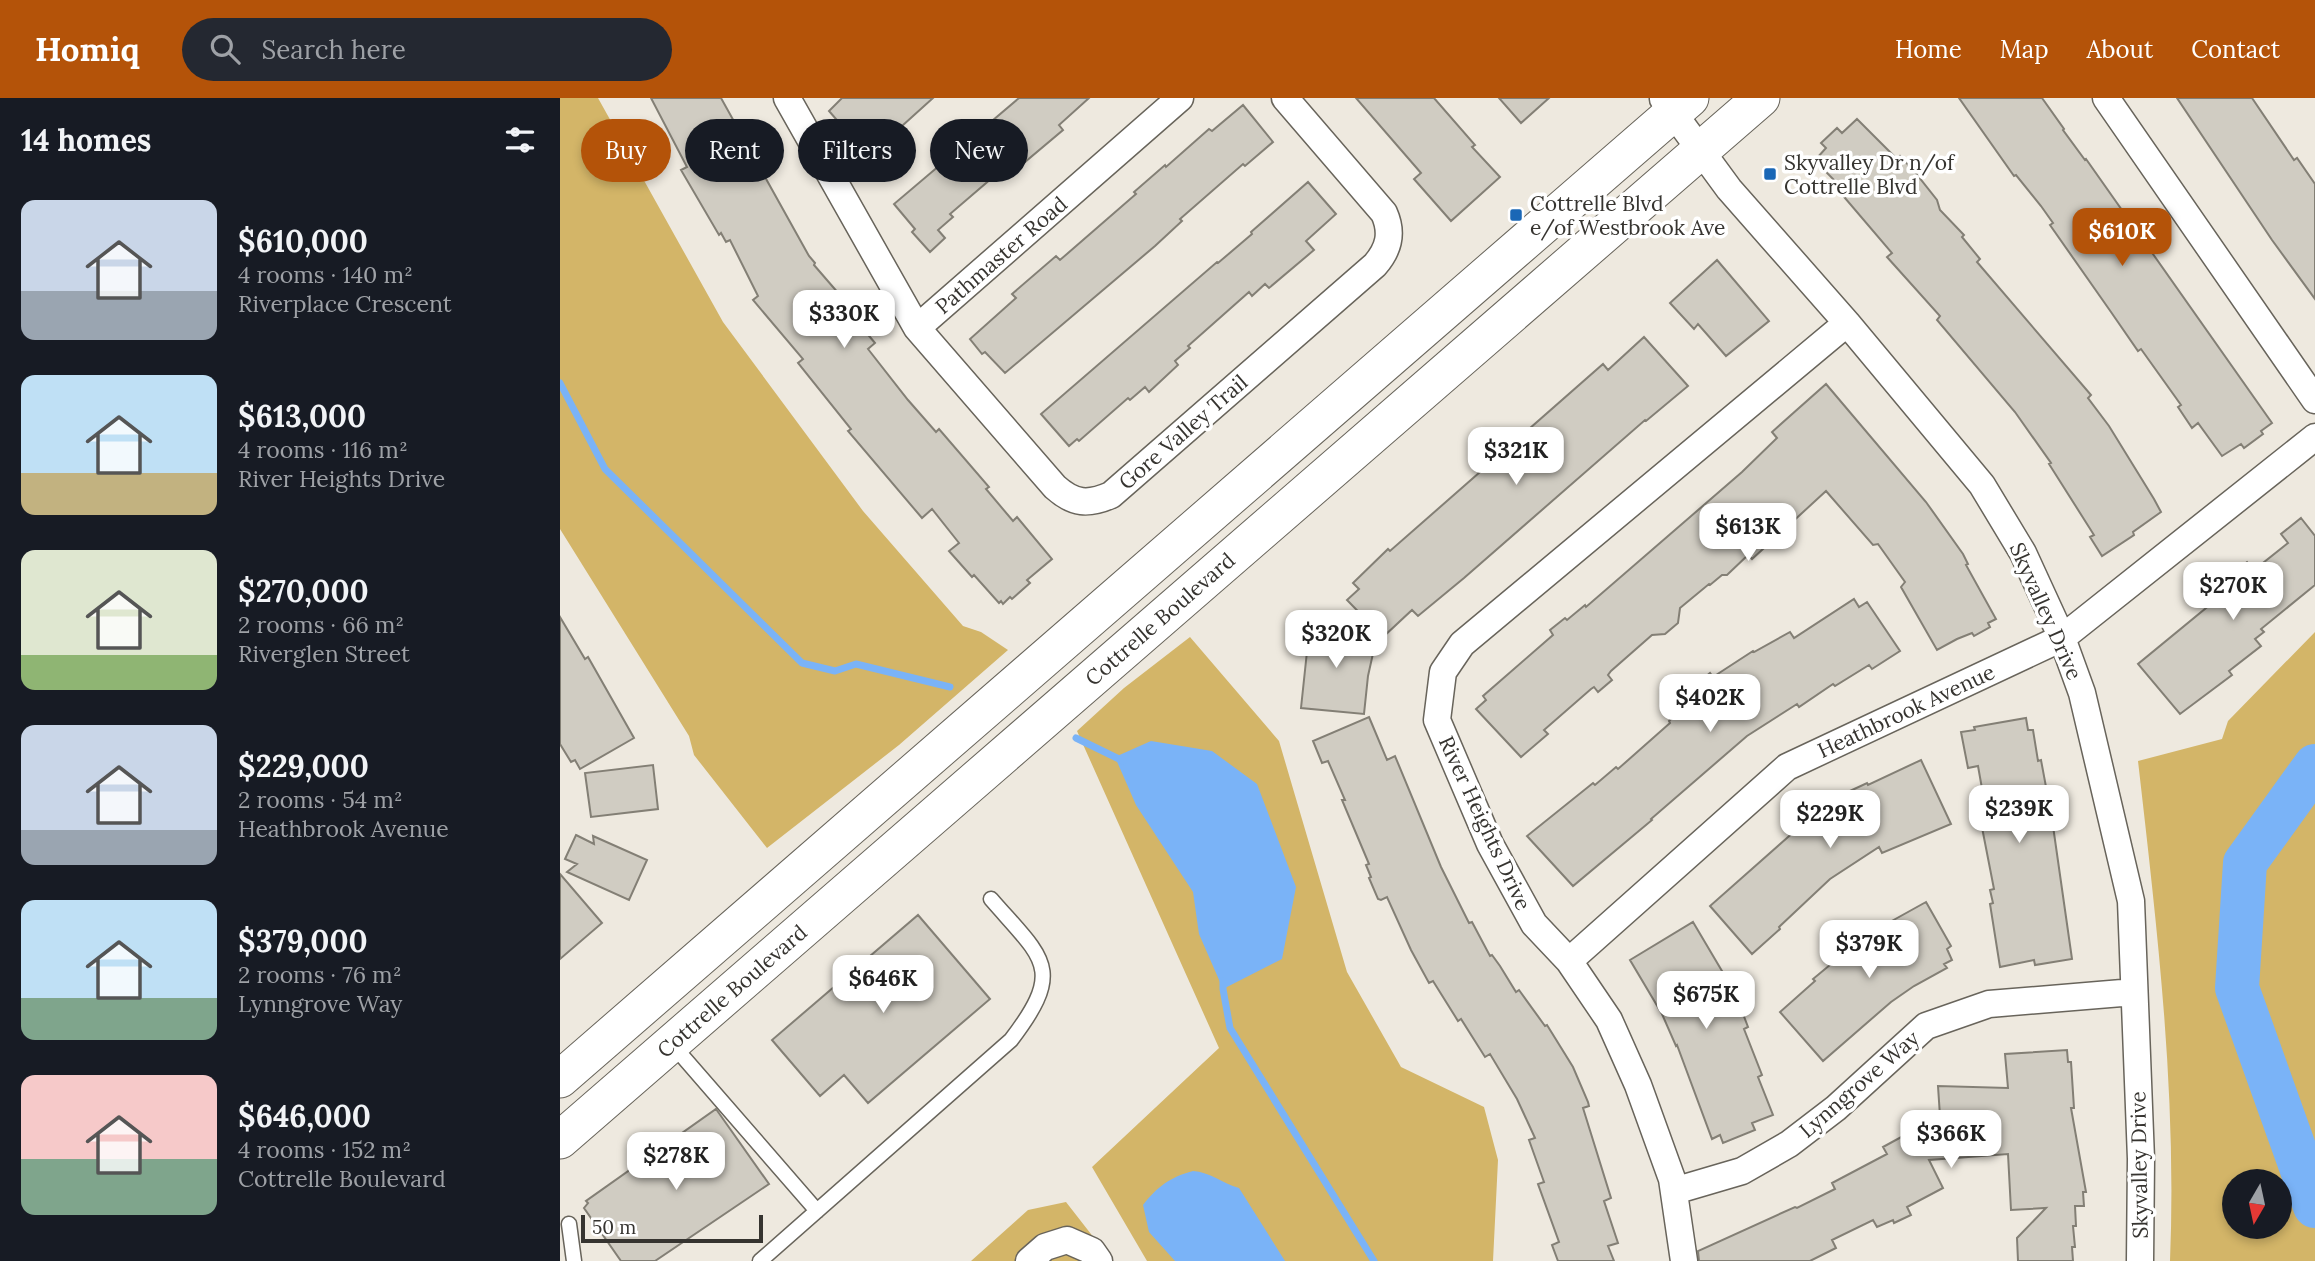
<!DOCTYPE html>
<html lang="en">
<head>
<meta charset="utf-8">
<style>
  body { margin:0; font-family:Lora,serif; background:#242831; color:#f1f3f6; height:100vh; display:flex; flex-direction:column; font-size:26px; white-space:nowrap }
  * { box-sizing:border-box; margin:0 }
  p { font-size:23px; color:#9ea1a6 }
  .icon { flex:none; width:38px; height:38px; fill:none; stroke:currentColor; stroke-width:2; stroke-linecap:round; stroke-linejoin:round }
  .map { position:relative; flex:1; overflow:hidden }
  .panel { display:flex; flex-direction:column; background:#171b24; width:560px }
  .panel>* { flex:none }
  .top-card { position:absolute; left:21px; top:21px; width:665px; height:63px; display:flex; gap:14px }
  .needle { width:46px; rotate:189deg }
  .controls { position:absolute; left:1662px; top:1071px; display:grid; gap:14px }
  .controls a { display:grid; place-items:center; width:70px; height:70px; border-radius:50%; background:#171b24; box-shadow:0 4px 10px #0003; font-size:35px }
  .scale { position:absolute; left:21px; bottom:18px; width:182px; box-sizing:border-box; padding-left:7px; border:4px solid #363430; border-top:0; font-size:19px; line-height:24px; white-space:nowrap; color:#363430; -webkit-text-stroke:5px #fff; paint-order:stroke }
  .price { position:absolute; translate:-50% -60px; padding:0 16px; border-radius:14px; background:#fff; color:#222; font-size:23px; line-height:46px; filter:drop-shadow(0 2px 4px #0008) }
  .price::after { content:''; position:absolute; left:50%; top:42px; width:21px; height:16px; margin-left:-10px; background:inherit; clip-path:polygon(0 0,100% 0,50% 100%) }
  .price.current { background:#b45309; color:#fff }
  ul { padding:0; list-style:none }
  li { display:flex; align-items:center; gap:21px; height:175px; padding:0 21px }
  li span { display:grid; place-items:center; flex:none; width:196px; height:140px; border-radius:14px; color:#555 }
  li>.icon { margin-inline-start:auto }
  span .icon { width:84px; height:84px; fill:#fffc; stroke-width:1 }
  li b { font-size:30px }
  h2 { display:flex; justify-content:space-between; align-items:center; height:84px; padding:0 21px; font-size:30px }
  .tag { padding:0 24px; border-radius:32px; background:#171b24; box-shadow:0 4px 10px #0003; font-size:24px; line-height:63px }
  .tag.current { background:#b45309; color:#fff }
  header { display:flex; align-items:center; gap:42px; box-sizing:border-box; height:98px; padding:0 35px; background:#b45309; color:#fff }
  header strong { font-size:33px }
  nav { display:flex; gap:38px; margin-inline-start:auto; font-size:24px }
  .search { width:490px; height:63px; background:#242831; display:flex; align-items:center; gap:18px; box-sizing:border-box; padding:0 24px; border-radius:38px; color:#9ea1a6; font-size:26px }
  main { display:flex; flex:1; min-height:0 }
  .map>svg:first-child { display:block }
</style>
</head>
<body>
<header>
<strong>Homiq</strong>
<div class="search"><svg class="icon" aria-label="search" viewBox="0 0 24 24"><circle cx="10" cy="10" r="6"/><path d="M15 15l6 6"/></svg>Search here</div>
<nav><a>Home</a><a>Map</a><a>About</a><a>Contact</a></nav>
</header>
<main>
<section class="panel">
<h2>14 homes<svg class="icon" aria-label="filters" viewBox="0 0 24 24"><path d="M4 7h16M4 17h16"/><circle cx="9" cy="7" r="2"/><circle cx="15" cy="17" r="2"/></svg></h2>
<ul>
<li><span style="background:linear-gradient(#c9d6e8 65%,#9aa5b1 0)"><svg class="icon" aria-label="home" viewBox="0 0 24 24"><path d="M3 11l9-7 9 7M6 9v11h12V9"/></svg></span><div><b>$610,000</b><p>4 rooms · 140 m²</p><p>Riverplace Crescent</p></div></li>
<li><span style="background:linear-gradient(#bfe0f5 70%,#c2b280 0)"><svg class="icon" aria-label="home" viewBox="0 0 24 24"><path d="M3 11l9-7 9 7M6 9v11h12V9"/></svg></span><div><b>$613,000</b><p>4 rooms · 116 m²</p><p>River Heights Drive</p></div></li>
<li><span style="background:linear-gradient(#dfe7d0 75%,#8fb573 0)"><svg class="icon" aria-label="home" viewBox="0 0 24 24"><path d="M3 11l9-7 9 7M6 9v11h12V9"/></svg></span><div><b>$270,000</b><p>2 rooms · 66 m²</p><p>Riverglen Street</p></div></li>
<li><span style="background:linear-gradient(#c9d6e8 75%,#9aa5b1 0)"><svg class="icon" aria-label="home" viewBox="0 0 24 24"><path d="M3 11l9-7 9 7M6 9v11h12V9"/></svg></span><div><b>$229,000</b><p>2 rooms · 54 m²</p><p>Heathbrook Avenue</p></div></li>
<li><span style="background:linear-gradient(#bfe0f5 70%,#7fa58c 0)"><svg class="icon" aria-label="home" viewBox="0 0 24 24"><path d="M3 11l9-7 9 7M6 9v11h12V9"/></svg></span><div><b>$379,000</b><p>2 rooms · 76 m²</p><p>Lynngrove Way</p></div></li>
<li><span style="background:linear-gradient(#f6c9c9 60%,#7fa58c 0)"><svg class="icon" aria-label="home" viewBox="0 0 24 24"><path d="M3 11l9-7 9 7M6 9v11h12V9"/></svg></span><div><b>$646,000</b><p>4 rooms · 152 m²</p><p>Cottrelle Boulevard</p></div></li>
</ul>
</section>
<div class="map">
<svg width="1755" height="1163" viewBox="0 0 1755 1163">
  <rect width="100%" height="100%" fill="#eee9df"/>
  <path fill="#d3b568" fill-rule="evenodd" d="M0 0H38L163 224 303 413 403 528 421 534 448 552 339 647 207 750 134 657 129 638 0 431Z
    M1755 534V1163H1610C1617 995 1597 829 1578 663L1662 641 1668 623ZM1675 1083H1720V1129H1675Z
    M630 539 719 643 787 874 841 969 924 1009 938 1062 933 1163H587L532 1069 659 950 517 633 564 590Z
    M506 1104 552 1163H411L468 1112Z"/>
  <path fill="#7ab3f7" d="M591 643 652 653 697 686 736 789 722 861 663 891 639 836 633 794 576 707 555 659Z
    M633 1073C650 1074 662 1085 679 1090L725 1163H615L589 1134 583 1107C597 1089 610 1079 633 1073Z"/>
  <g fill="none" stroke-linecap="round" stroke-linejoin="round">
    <path stroke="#7ab3f7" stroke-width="7" d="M0 285 45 371 242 565 275 573 296 566 390 589
      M516 640 563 663
      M663 883V891L670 930 814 1163"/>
    <path stroke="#7ab3f7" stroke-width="44" d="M1755 668 1685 765 1677 890 1755 1108"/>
  </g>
  <path fill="#d0ccc2" stroke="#837f75" stroke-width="2" d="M91 0H161L249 158 255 165 254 167 292 211 289 214 315 245 308 251 348 302 376 334 379 331 429 389 426 391 453 423 457 419 492 461 467 482 470 485 452 501 450 499 443 506 441 503 439 505 414 477 412 479 389 453 399 445 372 411 362 420 288 333 291 331 238 265 243 261 193 202 198 198 170 142 166 144 161 135 159 137 121 72 127 69Z
    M282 0H373L312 55 299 40 298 41 291 34 289 36 269 13Z
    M459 0H529L499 27 503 32 459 69 453 62 390 116 393 119 378 132 385 140 370 154 352 134 355 131 334 106Z
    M796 0H874L915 47 912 49 940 79 891 123 854 81 861 75Z
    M939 0H989L961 25Z
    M1399 0H1482L1504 31 1503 32 1525 62 1526 61 1712 325 1701 333 1703 336 1684 350 1681 346 1662 358 1638 325 1632 330 1618 309 1621 307 1581 251 1578 253 1551 214 1490 127 1493 125 1481 108 1456 77 1454 78Z
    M1617 0H1692L1734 62 1737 60 1755 86V201L1712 142Z
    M683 7 713 44 685 68 683 66 620 121 622 123 595 148 445 275 425 254 422 256 410 241 456 200 452 196 496 158 500 162 576 96 574 94 605 67 606 69 649 31 652 33Z
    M1297 21 1337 61 1340 58 1354 73 1377 102 1380 112 1404 137 1402 139 1420 161 1417 164 1531 297 1528 300 1549 328 1594 401 1601 414 1573 434 1574 437 1542 458 1530 439 1534 437 1489 366 1491 365 1455 314 1377 222 1380 218 1327 159 1332 155 1279 93 1282 90 1265 73 1268 71 1257 60 1266 50 1261 45 1277 30 1282 35Z
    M748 84 776 116 746 143 754 152 709 190 705 186 692 198 689 194 628 248 630 250 615 263 618 267 589 294 585 289 570 302 568 300 519 343 517 341 509 348 481 316 657 164 658 165 692 136 691 134Z
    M1157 162 1209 223 1166 258 1138 226 1134 231 1110 205Z
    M1084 239 1128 288 1086 323 1085 322 904 480 858 518 852 512 823 539 787 502 799 491 793 485 828 451 830 453 1043 266 1048 272Z
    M1266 286 1366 404 1403 456 1408 466 1406 467 1436 521 1428 525 1430 529 1414 538 1412 535 1397 541 1377 552 1341 489 1345 484 1318 446 1313 447 1266 393 1192 461 1188 457 1167 477H1162L1150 487 1149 486 1120 510 1118 525 1105 536 1092 537 1051 573 1048 577 1052 582 1038 594 1034 589 1031 591 984 632 988 636 961 659 916 611 926 602 923 598 993 537 990 532 1005 520 1007 522 1025 507 1026 509 1182 374 1217 340 1212 334Z
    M1741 420 1755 438V487L1701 531 1704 534 1695 541 1701 548 1669 573 1672 577 1620 616 1578 566 1674 487 1668 479 1687 464 1694 472 1728 445 1721 436Z
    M1294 501 1299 509 1307 504 1340 553 1312 571 1309 567 1275 588 1273 586 1239 609 1237 606 1187 638 1091 721 1092 722 1013 788 967 738 1033 685 1035 687 1056 669 1058 671 1110 625 1109 623 1130 604 1124 597 1150 575 1153 579 1193 553 1194 554 1230 534 1234 540Z
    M0 519 25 561 28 559 74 640 20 671 15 662 11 664 0 646Z
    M750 525 816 542 808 578 804 616 741 610 748 544 745 543Z
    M809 619 827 662 835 658 881 769 909 825 912 824 930 858 932 857 940 868 956 894 959 892 985 928 987 927 1013 969 1028 1004 1029 1008 1023 1010 1051 1100 1044 1103 1058 1145 1048 1148 1054 1163H998L992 1147 999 1144 978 1086 984 1084 969 1042 975 1040 957 1001 930 956 925 959 901 921 898 923 873 883 869 885 851 852 827 799 821 802 818 801 809 780 811 779 806 767 809 766 782 702H785L768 663 762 665 753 643Z
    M1466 620 1468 632H1473L1478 663 1481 662 1492 721 1512 861 1475 867 1474 862 1440 869 1430 806 1433 805 1430 792 1434 791 1419 714 1426 713 1418 668 1408 670 1401 634 1415 632 1414 629Z
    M1361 662 1391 726 1322 755 1319 749 1270 781 1219 829 1220 831 1192 856 1150 808 1253 717 1290 693 1307 685 1308 687Z
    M93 667 98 711 31 719 25 675Z
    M16 737 34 746 33 738 87 762 69 802 7 774 17 766 5 761Z
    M0 776 42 825 0 861Z
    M1366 804 1391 848 1387 851 1392 862 1384 866 1387 870 1354 888 1331 904 1263 963 1220 914 1255 883 1253 881 1282 857 1284 860 1321 829Z
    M358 817 430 901 308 1005 284 977 260 998 212 942Z
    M1133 824 1175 895 1188 929 1184 931 1202 977 1198 979 1213 1017 1192 1025 1195 1032 1163 1045 1160 1037 1152 1041 1117 947 1116 948 1102 916 1070 862Z
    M1507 952 1508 964H1511L1514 1010H1511L1526 1094H1523L1524 1108H1515L1516 1128H1513L1515 1149H1512L1513 1163H1458L1457 1140 1486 1110 1451 1112 1448 1056 1369 1062 1383 1090 1347 1109 1351 1117 1334 1125 1333 1122 1317 1129 1313 1122 1272 1142 1276 1150 1250 1163H1139L1138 1153 1235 1109 1237 1110 1275 1091 1272 1085 1327 1056 1323 1049 1380 1018 1378 988 1448 990 1445 956Z
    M156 1011 209 1086 95 1163H61L24 1110 28 1105 26 1103Z"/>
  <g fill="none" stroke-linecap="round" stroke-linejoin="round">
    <defs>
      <path id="lane" d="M111 945 257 1113
        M9 1126 14 1163
        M200 1163 451 942C506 870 483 861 431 801"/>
      <path id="street" d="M227 0 357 230 495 389C514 406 528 407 551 397L815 167C829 151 833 135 824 115L725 0
        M1546 0 1755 302
        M1103 1 1169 91 1287 225 1422 387 1463 455 1502 540 1522 595 1571 803 1581 1061 1580 1163
        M357 230 620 0
        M1009 863 1227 669 1502 540 1755 339
        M1114 1093 1182 1073 1229 1046 1276 1010 1366 928 1429 906 1574 894
        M469 1163 485 1149 507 1142 532 1153 539 1163
        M1124 1163 1112 1081 1078 987 1049 922 1009 863 974 826 930 746 877 622 883 574 902 546 1287 225"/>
      <path id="secondary" d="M0 981 1130 0
        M0 1042 1201 0"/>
    </defs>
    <use href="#lane" stroke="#68645b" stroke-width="17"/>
    <use href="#street" stroke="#68645b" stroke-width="29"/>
    <use href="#secondary" stroke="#68645b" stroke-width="39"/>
    <use href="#lane" stroke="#fff" stroke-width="14"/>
    <use href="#street" stroke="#fff" stroke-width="26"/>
    <use href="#secondary" stroke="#fff" stroke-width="37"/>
  </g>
  <g fill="#1a67b6" stroke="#fff" stroke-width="2.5">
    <rect x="1203" y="69" width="14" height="14" rx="3.5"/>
    <rect x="949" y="110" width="14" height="14" rx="3.5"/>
  </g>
  <g text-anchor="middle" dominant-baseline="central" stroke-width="7" stroke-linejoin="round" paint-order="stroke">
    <g font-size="21" fill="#363430" stroke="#fff" text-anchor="start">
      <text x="1224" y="64">Skyvalley Dr n/of<tspan x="1224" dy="24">Cottrelle Blvd</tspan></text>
      <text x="970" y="105">Cottrelle Blvd<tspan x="970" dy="24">e/of Westbrook Ave</tspan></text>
    </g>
    <g font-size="21" fill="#363430" stroke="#fff">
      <text transform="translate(441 157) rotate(-41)">Pathmaster Road</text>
      <text transform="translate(623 334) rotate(-41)">Gore Valley Trail</text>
      <text transform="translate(1486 513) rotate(66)">Skyvalley Drive</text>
      <text transform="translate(600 521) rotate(-41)">Cottrelle Boulevard</text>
      <text transform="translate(1346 613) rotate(-25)">Heathbrook Avenue</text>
      <text transform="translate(925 725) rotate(65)">River Heights Drive</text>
      <text transform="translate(172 893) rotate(-41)">Cottrelle Boulevard</text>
      <text transform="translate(1299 986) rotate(-41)">Lynngrove Way</text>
      <text transform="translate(1579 1067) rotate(-91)">Skyvalley Drive</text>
    </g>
  </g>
</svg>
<div class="controls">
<a><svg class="needle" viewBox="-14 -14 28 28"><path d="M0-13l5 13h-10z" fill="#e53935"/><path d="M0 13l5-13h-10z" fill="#9ea1a6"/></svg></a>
</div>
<div class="scale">50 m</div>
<b class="price current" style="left:1562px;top:170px">$610K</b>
<b class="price" style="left:284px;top:252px">$330K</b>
<b class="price" style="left:956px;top:389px">$321K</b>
<b class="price" style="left:1188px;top:465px">$613K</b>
<b class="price" style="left:1673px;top:524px">$270K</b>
<b class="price" style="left:776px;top:572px">$320K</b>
<b class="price" style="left:1150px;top:636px">$402K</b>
<b class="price" style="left:1459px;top:747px">$239K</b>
<b class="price" style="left:1270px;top:752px">$229K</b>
<b class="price" style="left:1309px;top:882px">$379K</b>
<b class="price" style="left:323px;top:917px">$646K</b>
<b class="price" style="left:1146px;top:933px">$675K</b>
<b class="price" style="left:1391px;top:1072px">$366K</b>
<b class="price" style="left:116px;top:1094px">$278K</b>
<div class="top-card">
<a class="tag current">Buy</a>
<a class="tag">Rent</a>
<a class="tag">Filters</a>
<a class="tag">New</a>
</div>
</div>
</main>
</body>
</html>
